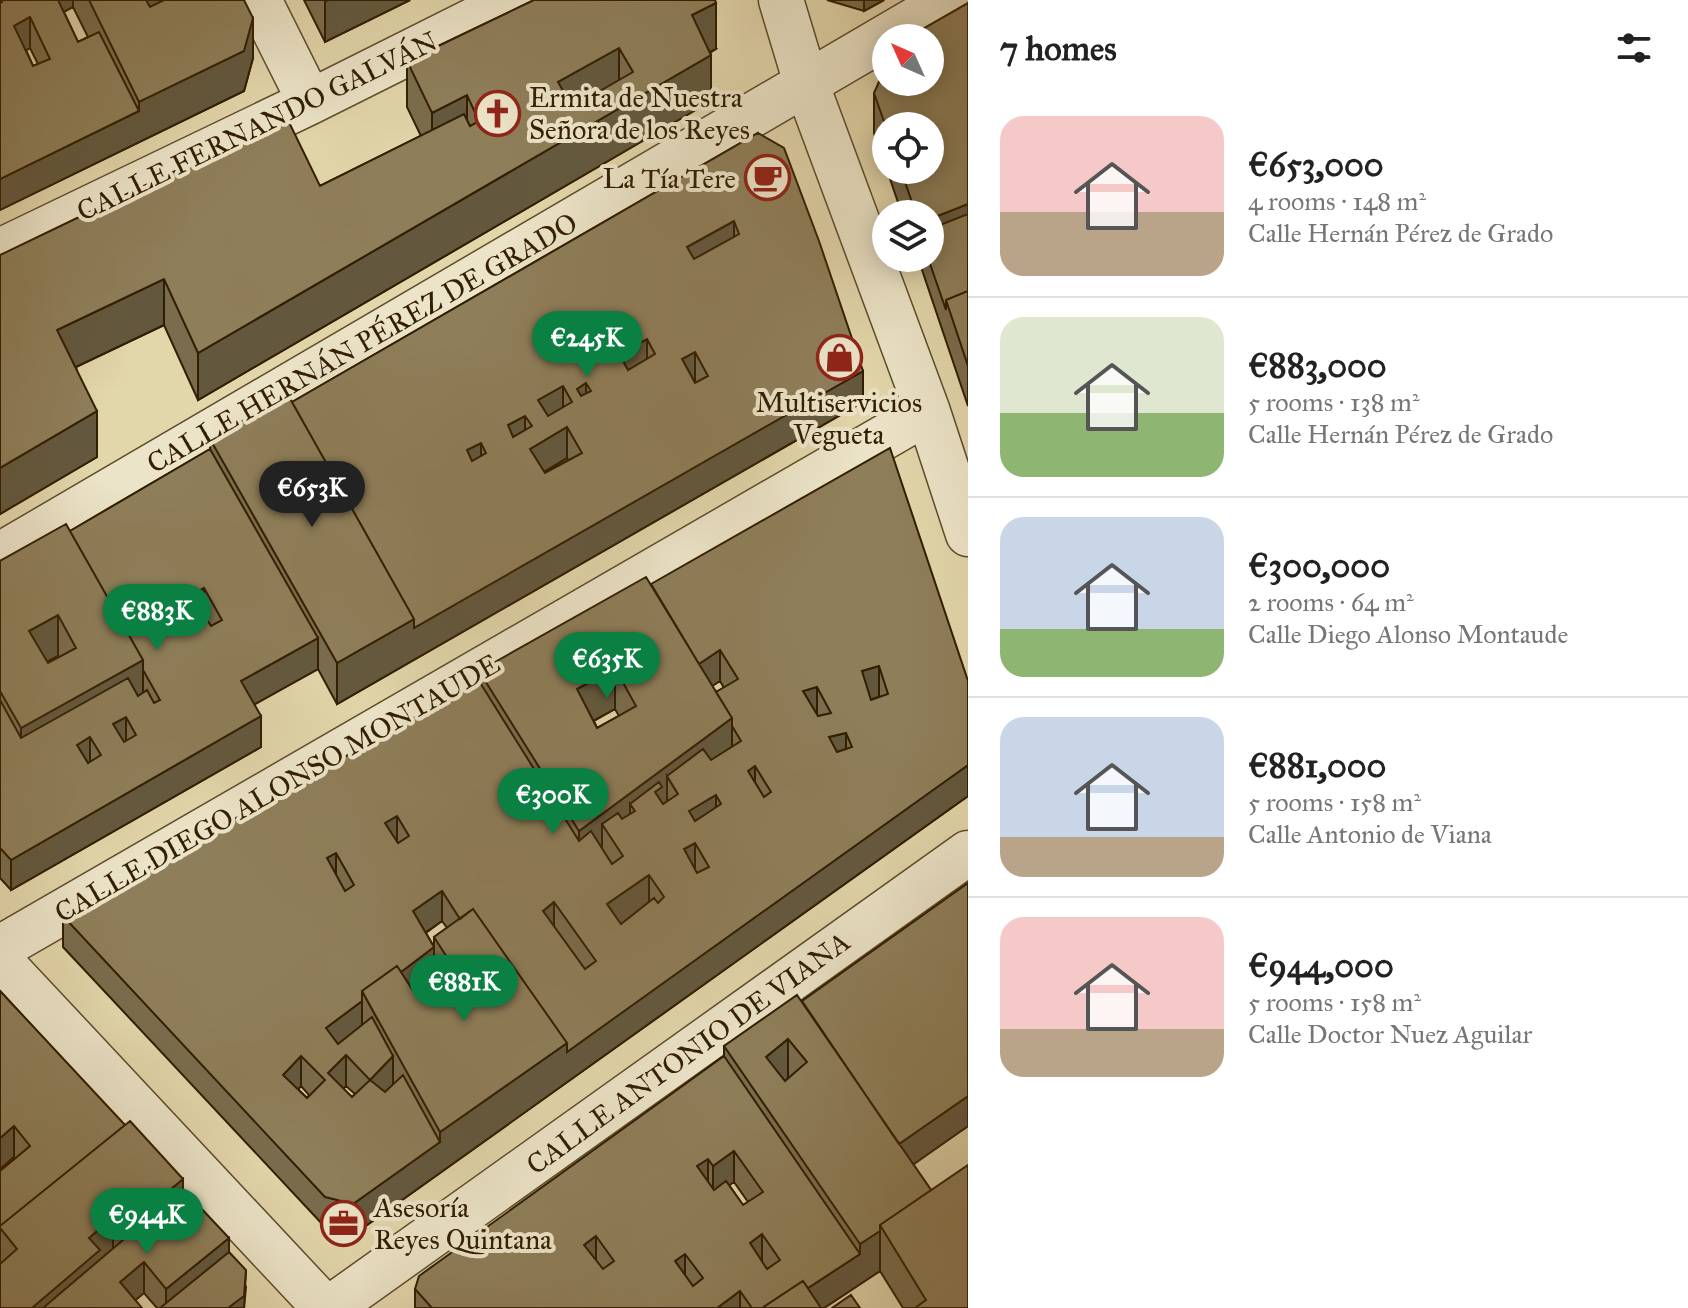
<!DOCTYPE html>
<html lang="en">
<head>
<meta charset="utf-8">
<style>
  body { margin:0; font-family:"IM FELL Great Primer",serif; background:#f6f6f6; color:#222; height:100vh; display:flex; flex-direction:column; font-size:30px; white-space:nowrap }
  * { box-sizing:border-box; margin:0 }
  p { font-size:26px; color:#767676 }
  .icon { flex:none; width:44px; height:44px; fill:none; stroke:currentColor; stroke-width:2; stroke-linecap:round; stroke-linejoin:round }
  .map { position:relative; flex:1; overflow:hidden }
  .details { display:flex; flex-direction:column; background:#fff; width:720px }
  .details>* { flex:none }
  .needle { width:52px; rotate:315deg }
  .controls { position:absolute; left:872px; top:24px; display:grid; gap:16px }
  .controls a { display:grid; place-items:center; width:72px; height:72px; border-radius:50%; background:#fff; box-shadow:0 4px 20px #0003; font-size:40px }
  .price { position:absolute; translate:-50% -68px; padding:0 18px; border-radius:28px; background:#0b8043; color:#fff; font-size:26px; line-height:52px; filter:drop-shadow(0 2px 4px #0008) }
  .price::after { content:''; position:absolute; left:50%; top:48px; width:24px; height:18px; margin-left:-12px; background:inherit; clip-path:polygon(0 0,100% 0,50% 100%) }
  .price.on { background:#222; color:#fff }
  ul { padding:0; list-style:none }
  li { display:flex; align-items:center; gap:24px; height:200px; padding:0 32px }
  li+li { border-top:2px solid #e0e0e0 }
  li span { display:grid; place-items:center; flex:none; width:224px; height:160px; border-radius:24px; color:#555 }
  li>.icon { margin-inline-start:auto }
  span .icon { width:96px; height:96px; fill:#fffc; stroke-width:1 }
  li b { font-size:34px }
  h2 { display:flex; justify-content:space-between; align-items:center; height:96px; padding:0 32px; font-size:34px }
  main { display:flex; flex:1; min-height:0 }
  .map>svg:first-child { display:block }
</style>
</head>
<body>
<main>
<div class="map">
<svg width="968" height="1308" viewBox="0 0 968 1308">
  <rect width="100%" height="100%" fill="#e2d6ab"/>
  <filter id="stains"><feTurbulence type="fractalNoise" baseFrequency=".0025" numOctaves="4"/><feColorMatrix values="0 0 0 0 .2 0 0 0 0 .09 0 0 0 0 .02 0 0 0 .5 -.17"/></filter>
  <radialGradient id="worn" r=".72"><stop offset=".6" stop-color="#630" stop-opacity="0"/><stop offset="1" stop-color="#630" stop-opacity=".3"/></radialGradient>
  <g fill="none" stroke-linecap="round" stroke-linejoin="round">
    <defs>
      <path id="minor" d="M259 0 310 102
        M781 0 806 83 928 412 968 534
        M0 251 310 102 514 0
        M0 555 949 0
        M0 948 928 412
        M0 961 325 1308
        M330 1308 968 853"/>
    </defs>
    <use href="#minor" stroke="#5e4c2c" stroke-width="47"/>
    <use href="#minor" stroke="#ece4c8" stroke-width="44"/>
  </g>
  <path fill="#7a6c4d" stroke="#321e01" stroke-width="2" fill-rule="evenodd" d="M0 0H244L253 58 244 91 0 210ZM73 7 88 37 78 42 64 12ZM30 48 38 64 33 66 26 50Z
    M304 0H410L325 42Z
    M534 0 716 49 710 53 711 101 198 400 164 325 76 367 97 457 0 514V255L320 186 421 136 407 107V61Z
    M827 0H884L864 11Z
    M968 3V406L918 258H930V214H902L887 170H930L886 126V168L874 133V93Z
    M758 133 863 402 337 704 318 669 254 704 261 747 11 890 0 878V561L70 531 210 449V439L292 402ZM567 458 568 460 545 473 544 472ZM58 656 59 658 48 663 47 662Z
    M651 584 968 681V796L353 1235 325 1227 63 947V916L479 681V671ZM720 681 724 688 716 692 712 686ZM615 709 619 716 597 728 594 721ZM442 921 447 928 434 937V947L426 933ZM301 1086 309 1095 307 1098 298 1089ZM346 1086 355 1094 352 1097 343 1089Z
    M968 883V1126L913 1164 931 1190 968 1308H903L880 1271 824 1308H415V1289L724 1056V1046L802 1001ZM734 1182 748 1202 743 1205 729 1185Z
    M0 991 183 1189 229 1252 246 1287 244 1308H157L144 1293 0 1308V1171L15 1159 14 1157 0 1169Z"/>
  <path fill="#63583e" stroke="#321e01" stroke-width="2" d="M52 0H73V7L52 18Z
    M137 0H163L137 20Z
    M328 0H410L325 42V2Z
    M864 0H884L864 11Z
    M716 3V49L692 61V15Z
    M30 17V48L14 57V26Z
    M253 18V58L244 91 0 210V179L139 111V102Z
    M619 48V94L558 129V82Z
    M711 55V101L198 400V353Z
    M467 95V141L432 159V113Z
    M968 204V245L930 258V219Z
    M734 221V252L687 278V247Z
    M164 279V325L57 376V330Z
    M647 339V369L619 384V354Z
    M695 352V383L682 359Z
    M863 371V402L337 704V663L414 619Z
    M586 383V414L577 389Z
    M563 386V417L538 430V400Z
    M97 411V457L0 514V468Z
    M525 416V446L508 456V425Z
    M567 427V458L530 480V449Z
    M481 443V473L467 481V450Z
    M204 588V619L192 595Z
    M58 615V656L29 671V631Z
    M318 638V669L241 712V681Z
    M720 650V681L695 697V666Z
    M143 660V700L21 768V728Z
    M879 666V697L862 702V671Z
    M615 668V709L577 730V689Z
    M817 687V717L803 691Z
    M261 716V747L11 890V860Z
    M126 717V748L113 724Z
    M732 718V759L678 794 667 776V807L635 811 630 804V834L602 824V855L579 872V831Z
    M846 733V764L829 768V737Z
    M90 737V767L77 745Z
    M968 765V796L353 1235V1204L440 1142V1132L567 1043Z
    M755 766V797L748 771Z
    M716 795V825L689 842V811Z
    M397 816V847L385 823Z
    M695 843V873L684 849Z
    M336 853V884L327 858Z
    M649 875V905L607 935V904Z
    M442 891V921L413 941V911Z
    M554 902V933L543 911Z
    M434 947V978L378 1020 366 998Z
    M362 1001V1031L326 1058V1028Z
    M788 1039V1079L766 1097V1057Z
    M346 1055V1086L328 1104V1073Z
    M301 1056V1086L283 1106V1075Z
    M393 1056V1087L370 1110V1080Z
    M968 1096V1126L894 1178V1147Z
    M14 1126V1157L0 1169V1138Z
    M734 1151V1182L713 1196V1166Z
    M708 1159V1189L697 1166Z
    M183 1179V1220L123 1270V1229Z
    M113 1217V1258L79 1308H32L89 1238Z
    M880 1231V1271L824 1308H778L860 1254V1244Z
    M762 1234V1265L750 1243Z
    M596 1236V1267L584 1245Z
    M229 1238V1269L166 1308V1289Z
    M685 1254V1285L675 1261Z
    M144 1262V1293L126 1308 120 1282Z
    M246 1270 244 1308H228Z
    M740 1291V1308H717Z"/>
  <path fill="#8e7e59" stroke="#321e01" stroke-width="2" fill-rule="evenodd" d="M1 0H58L78 42 99 32 139 111 0 179V3L2 2ZM30 17 50 59 33 66 14 26Z
    M89 0H146L150 7 164 0H244L253 18 244 51 139 102Z
    M534 0H715L716 3 692 15 711 55 198 353 164 279 57 330 97 411 0 468V255L131 192 287 118 320 186 464 114 470 126 479 121 467 95 432 113 407 61ZM619 48 633 72 572 107 558 82Z
    M968 3V204L930 219V214H916L901 170H930V126H886V127L874 93 886 66V82H930V38H907Z
    M758 133 784 148 819 241 863 371 414 628V619L292 402ZM734 221 739 234 694 259 687 247ZM647 339 655 354 628 370 619 354ZM695 352 708 376 695 383 682 359ZM586 383 591 391 581 396 577 389ZM563 386 572 402 548 416 538 400ZM525 416 532 426 513 437 508 425ZM567 427 582 453 545 473 530 449ZM481 443 486 453 472 461 467 450Z
    M968 214V291L946 300V310L928 258H930V229Z
    M968 291V366L946 300Z
    M288 395 414 619 337 663 210 439Z
    M890 448 968 681V765L567 1052V1043L473 909 460 919 442 891 413 911 434 947 401 972 397 966 362 991V1001L326 1028 338 1044 372 1017 393 1056 370 1080 385 1092 403 1075 440 1142 353 1204 325 1197 63 916 479 681 579 841 591 831 612 864 623 856 602 824 618 813 622 819 635 811 630 804 659 782 662 787 655 792 663 804 678 794 667 776 703 749 711 760 741 741 732 726V718L716 692 738 679 720 650 699 664 651 584ZM879 666 888 694 871 700 862 671ZM817 687 831 713 818 716 803 691ZM846 733 852 747 837 752 829 737ZM755 766 771 792 764 797 748 771ZM716 795 721 804 695 821 689 811ZM397 816 409 836 398 843 385 823ZM695 843 709 867 697 873 684 849ZM336 853 354 885 345 891 327 858ZM649 875 664 897 658 903 654 898 621 924 607 904ZM554 902 596 961 585 969 543 911ZM346 1055 370 1080 352 1097 328 1073ZM301 1056 325 1080 307 1098 283 1075Z
    M210 449 318 638 241 681 261 716 11 860 0 848V700L21 738 128 678 138 696 147 690 154 703 160 700 143 670V660L70 531ZM204 588 222 620 211 626 192 595ZM126 717 136 735 124 742 113 724ZM90 737 101 755 88 763 77 745Z
    M66 524 143 660 21 728 0 691V561ZM58 615 76 648 48 663 29 631Z
    M646 577 732 718 579 831 479 671ZM615 668 636 706 597 728 577 689Z
    M968 883V1096L899 1144 802 1001Z
    M473 909 567 1043 440 1132 362 991 397 966 412 989 450 962 434 937Z
    M0 991 125 1125 0 1226V1171L30 1146 14 1126 0 1138Z
    M797 995 931 1190 880 1225V1231L860 1244 724 1046ZM788 1039 807 1062 785 1081 766 1057Z
    M724 1056 860 1254 808 1288 803 1281 762 1308H752L740 1291 717 1308H432L415 1289 419 1276ZM734 1151 763 1192 743 1205 726 1181 714 1190 697 1166 708 1159 713 1166ZM762 1234 780 1260 767 1269 750 1243ZM596 1236 614 1261 603 1269 584 1245ZM685 1254 703 1278 693 1286 675 1261Z
    M130 1121 183 1179 123 1229 113 1217 89 1238 100 1250 32 1308H0V1264L17 1249 0 1228V1226Z
    M968 1165V1308H915L926 1300 880 1225Z
    M183 1189 229 1238 166 1289 144 1262 120 1282 142 1308H43Z
    M229 1252 246 1270 244 1296 228 1308H160Z
    M803 1281 821 1308H762Z
    M851 1295 860 1308H832Z"/>
  <defs>
    <symbol id="church-ring" viewBox="-11 -11 22 22"><circle r="9.5" fill="#ece4c8" stroke="#8f2418" stroke-width="1.5"/><path d="M-1.2-6h2.4v3.5h3.3v2.4h-3.3V6h-2.4V-.1h-3.3v-2.4h3.3Z" fill="#8f2418"/></symbol>
    <symbol id="cafe-ring" viewBox="-11 -11 22 22"><circle r="9.5" fill="#ece4c8" stroke="#8f2418" stroke-width="1.5"/><path d="M-5.5-4.5H6V0H3Q3 3.5 0 3.5H-2.5Q-5.5 3.5-5.5 0ZM3-3.2v2h1.7v-2ZM-6 4.5H4V6H-6Z" fill="#8f2418"/></symbol>
    <symbol id="shop-ring" viewBox="-11 -11 22 22"><circle r="9.5" fill="#ece4c8" stroke="#8f2418" stroke-width="1.5"/><path d="M-5-2.5h2.3a2.7 3.5 0 0 1 5.4 0H5L5.5 6h-11ZM-1.5-2.5h3a1.5 2.3 0 0 0-3 0Z" fill="#8f2418"/></symbol>
    <symbol id="office-ring" viewBox="-11 -11 22 22"><circle r="9.5" fill="#ece4c8" stroke="#8f2418" stroke-width="1.5"/><path d="M-6-3h4V-5.5h4V-3h4V5H-6ZM-1-4.5V-3h2v-1.5ZM-6 0V1H6V0Z" fill="#8f2418"/></symbol>
  </defs>
  <g fill-rule="evenodd">
    <use href="#church-ring" x="472" y="88" width="51" height="51"/>
    <use href="#cafe-ring" x="742" y="152" width="51" height="51"/>
    <use href="#shop-ring" x="814" y="332" width="51" height="51"/>
    <use href="#office-ring" x="318" y="1198" width="51" height="51"/>
  </g>
  <g text-anchor="middle" dominant-baseline="central" stroke-width="8" stroke-linejoin="round" paint-order="stroke">
    <g font-size="28" fill="#321e01" stroke="#ece4c8" text-anchor="start">
      <text x="529" y="97">Ermita de Nuestra<tspan x="529" dy="32">Señora de los Reyes</tspan></text>
      <text x="736" y="178" text-anchor="end">La Tía Tere</text>
      <text x="839" y="402" text-anchor="middle">Multiservicios<tspan x="839" dy="32">Vegueta</tspan></text>
      <text x="374" y="1207">Asesoría<tspan x="374" dy="32">Reyes Quintana</tspan></text>
    </g>
    <g font-size="28" fill="#321e01" stroke="#ece4c8">
      <text transform="translate(257 126) rotate(-26)">CALLE FERNANDO GALVÁN</text>
      <text transform="translate(362 343) rotate(-30)">CALLE HERNÁN PÉREZ DE GRADO</text>
      <text transform="translate(277 788) rotate(-30)">CALLE DIEGO ALONSO MONTAUDE</text>
      <text transform="translate(688 1053) rotate(-36)">CALLE ANTONIO DE VIANA</text>
    </g>
  </g>
  <rect width="100%" height="100%" filter="url(#stains)"/>
  <rect width="100%" height="100%" fill="url(#worn)"/>
</svg>
<div class="controls">
<a><svg class="needle" viewBox="-14 -14 28 28"><path d="M0-13l5 13h-10z" fill="#e53935"/><path d="M0 13l5-13h-10z" fill="#767676"/></svg></a>
<a><svg class="icon" aria-label="locate" viewBox="0 0 24 24"><circle cx="12" cy="12" r="6"/><path d="M12 2v4M12 18v4M2 12h4M18 12h4"/></svg></a>
<a><svg class="icon" aria-label="layers" viewBox="0 0 24 24"><path d="M12 4l9 5-9 5-9-5zM3 14l9 5 9-5"/></svg></a>
</div>
<b class="price" style="left:587px;top:379px">€245K</b>
<b class="price on" style="left:312px;top:529px">€653K</b>
<b class="price" style="left:157px;top:652px">€883K</b>
<b class="price" style="left:607px;top:700px">€635K</b>
<b class="price" style="left:553px;top:836px">€300K</b>
<b class="price" style="left:464px;top:1023px">€881K</b>
<b class="price" style="left:147px;top:1256px">€944K</b>
</div>
<section class="details">
<h2>7 homes<svg class="icon" aria-label="filters" viewBox="0 0 24 24"><path d="M4 7h16M4 17h16"/><circle cx="9" cy="7" r="2"/><circle cx="15" cy="17" r="2"/></svg></h2>
<ul>
<li><span style="background:linear-gradient(#f6c9c9 60%,#b9a48a 0)"><svg class="icon" aria-label="home" viewBox="0 0 24 24"><path d="M3 11l9-7 9 7M6 9v11h12V9"/></svg></span><div><b>€653,000</b><p>4 rooms · 148 m²</p><p>Calle Hernán Pérez de Grado</p></div></li>
<li><span style="background:linear-gradient(#dfe7d0 60%,#8fb573 0)"><svg class="icon" aria-label="home" viewBox="0 0 24 24"><path d="M3 11l9-7 9 7M6 9v11h12V9"/></svg></span><div><b>€883,000</b><p>5 rooms · 138 m²</p><p>Calle Hernán Pérez de Grado</p></div></li>
<li><span style="background:linear-gradient(#c9d6e8 70%,#8fb573 0)"><svg class="icon" aria-label="home" viewBox="0 0 24 24"><path d="M3 11l9-7 9 7M6 9v11h12V9"/></svg></span><div><b>€300,000</b><p>2 rooms · 64 m²</p><p>Calle Diego Alonso Montaude</p></div></li>
<li><span style="background:linear-gradient(#c9d6e8 75%,#b9a48a 0)"><svg class="icon" aria-label="home" viewBox="0 0 24 24"><path d="M3 11l9-7 9 7M6 9v11h12V9"/></svg></span><div><b>€881,000</b><p>5 rooms · 158 m²</p><p>Calle Antonio de Viana</p></div></li>
<li><span style="background:linear-gradient(#f6c9c9 70%,#b9a48a 0)"><svg class="icon" aria-label="home" viewBox="0 0 24 24"><path d="M3 11l9-7 9 7M6 9v11h12V9"/></svg></span><div><b>€944,000</b><p>5 rooms · 158 m²</p><p>Calle Doctor Nuez Aguilar</p></div></li>
</ul>
</section>
</main>
</body>
</html>
